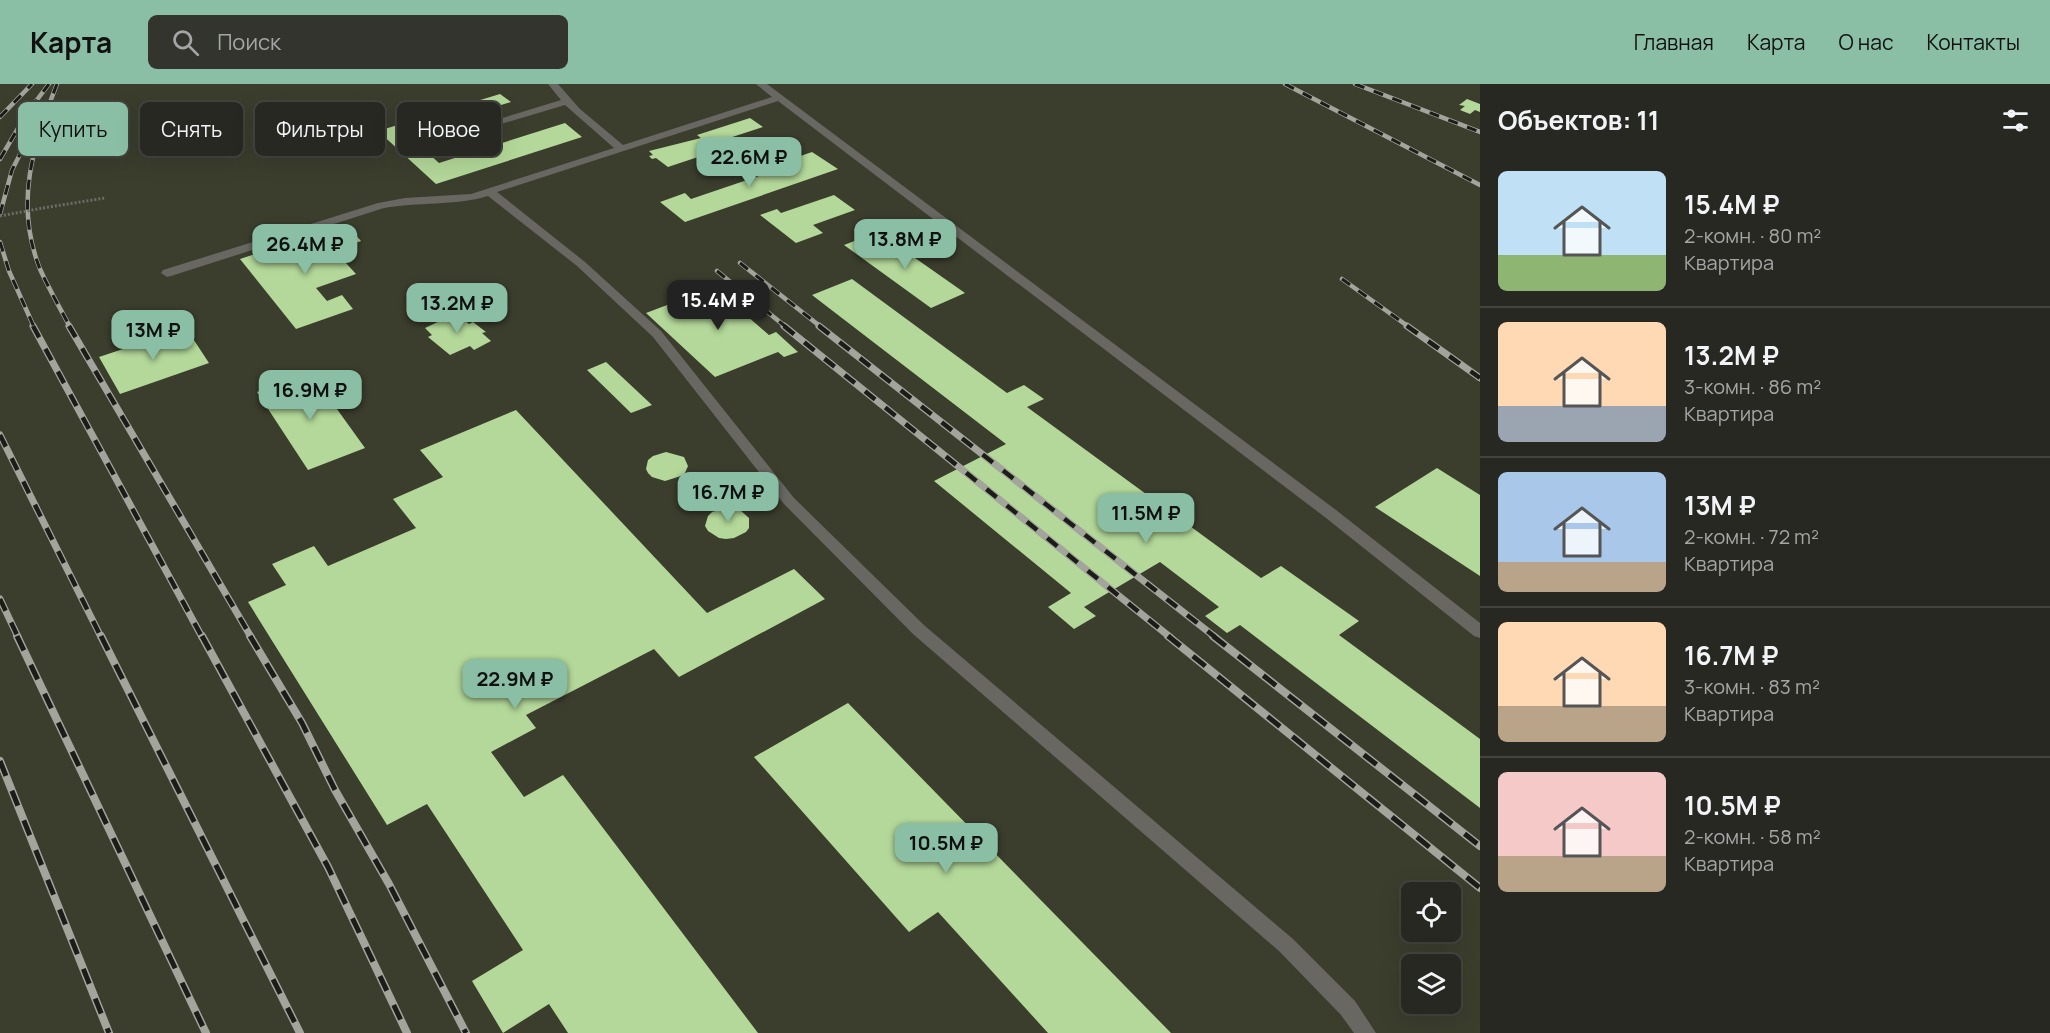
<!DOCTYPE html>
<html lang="ru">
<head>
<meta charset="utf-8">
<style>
  body { margin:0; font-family:Manrope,sans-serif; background:#33342e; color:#f1f3f6; height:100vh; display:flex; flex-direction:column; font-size:22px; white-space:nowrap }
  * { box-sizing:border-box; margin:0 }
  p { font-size:20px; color:#a4a6a5 }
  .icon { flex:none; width:33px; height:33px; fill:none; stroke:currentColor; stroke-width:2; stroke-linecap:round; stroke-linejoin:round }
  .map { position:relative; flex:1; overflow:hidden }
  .details { display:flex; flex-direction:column; background:#272821; width:570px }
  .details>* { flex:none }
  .hud { position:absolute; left:18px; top:18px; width:570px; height:54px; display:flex; gap:12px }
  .buttons { position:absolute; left:1401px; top:798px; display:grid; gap:12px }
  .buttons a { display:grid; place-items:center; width:60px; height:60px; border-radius:9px; background:#272821; box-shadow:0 6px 24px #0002,0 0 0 2px #43443f; font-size:30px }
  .price { position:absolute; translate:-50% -51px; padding:0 14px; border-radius:12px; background:#8abfa5; color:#111; font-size:20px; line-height:39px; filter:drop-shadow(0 2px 3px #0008) }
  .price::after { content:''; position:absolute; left:50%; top:36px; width:18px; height:14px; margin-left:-9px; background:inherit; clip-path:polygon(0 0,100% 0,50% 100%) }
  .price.on { background:#222; color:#fff }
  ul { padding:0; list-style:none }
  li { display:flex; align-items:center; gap:18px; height:150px; padding:0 18px }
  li+li { border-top:2px solid #43443f }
  li span { display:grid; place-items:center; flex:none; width:168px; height:120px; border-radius:9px; color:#555 }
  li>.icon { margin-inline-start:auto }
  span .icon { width:72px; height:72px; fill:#fffc; stroke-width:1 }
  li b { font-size:26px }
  h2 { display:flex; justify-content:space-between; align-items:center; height:72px; padding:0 18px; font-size:26px }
  .pill { padding:0 21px; border-radius:9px; background:#272821; box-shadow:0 6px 24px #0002,0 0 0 2px #43443f; font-size:21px; line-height:54px }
  .pill.on { background:#8abfa5; color:#111 }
  header { display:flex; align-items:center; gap:36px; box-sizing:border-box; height:84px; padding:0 30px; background:#8abfa5; color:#111 }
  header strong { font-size:28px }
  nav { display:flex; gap:33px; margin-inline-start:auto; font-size:21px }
  .search { width:420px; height:54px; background:#33342e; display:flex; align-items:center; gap:15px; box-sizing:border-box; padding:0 21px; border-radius:9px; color:#a4a6a5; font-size:22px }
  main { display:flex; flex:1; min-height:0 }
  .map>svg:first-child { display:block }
</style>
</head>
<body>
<header>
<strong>Карта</strong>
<div class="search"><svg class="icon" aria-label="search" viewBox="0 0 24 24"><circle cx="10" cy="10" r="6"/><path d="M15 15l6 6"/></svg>Поиск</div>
<nav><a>Главная</a><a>Карта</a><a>О нас</a><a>Контакты</a></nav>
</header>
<main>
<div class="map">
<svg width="1480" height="949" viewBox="0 0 1480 949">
  <rect width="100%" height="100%" fill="#34352c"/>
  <path fill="#3b3d2d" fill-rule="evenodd" d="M0 0H1480V949H0ZM1412 808H1450V848H1412ZM1412 880H1450V920H1412Z"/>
  <path fill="#b3d899" d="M500 10 511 18 407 50 439 79 565 39 582 53 436 100 378 47Z
    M1467 15 1480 20V28L1475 26 1470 30 1460 26 1465 22 1459 21Z
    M750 34 763 43 717 58 725 64 668 83 656 74 652 75 649 72 653 71 649 67 701 54 697 51Z
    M812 68 838 85 685 138 660 118 685 109 691 115 791 81 786 77Z
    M834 111 855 126 813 141 823 149 796 159 760 131 777 125 781 129Z
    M346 140 361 157 334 166 356 190 316 204 327 217 342 211 353 225 296 245 240 175Z
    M878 148 965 209 931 224 844 161Z
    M852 195 1007 309 1024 301 1044 315 1027 323 1261 494 1281 482 1359 537 1339 551 1480 655V724L1240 541 1227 549 1205 532 1219 523 1160 478 1084 523 1096 532 1074 545 1048 523 1071 509 934 397 1006 360 812 211Z
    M720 201 753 229 746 231 769 251 776 248 798 268 784 273 778 268 715 293 646 229Z
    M448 228 452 232 456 230 469 240 473 238 486 248 482 249 491 257 474 266 470 262 450 271 428 253 432 251 425 244 442 236 438 233Z
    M186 244 209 279 120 310 99 273Z
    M606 278 652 321 631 329 587 286Z
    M311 289 365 364 308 386 257 308Z
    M516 326 707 529 794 485 825 515 679 593 654 565 526 631 536 644 491 668 524 713 563 691 758 949H568L549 920 503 949 472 897 523 866 427 720 387 741 248 518 286 501 272 480 314 462 328 482 416 444 393 415 443 393 420 366Z
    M666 368 684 373 688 382 684 391 665 397 652 393 648 389 646 385 648 376 653 372Z
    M1437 384 1480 411V492L1375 423Z
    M726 424 740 426 749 434V444L746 448 734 454 726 455 719 454 708 447 705 442 708 432 712 428Z
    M848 619 1171 949H1048L938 828 909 848 754 673Z"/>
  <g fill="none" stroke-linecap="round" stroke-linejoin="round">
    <path stroke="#6c6d65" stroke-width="3" stroke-dasharray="2 2" stroke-linecap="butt" d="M43 124 105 114"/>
    <path fill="#686762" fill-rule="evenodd" d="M548 0H558L580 25 623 61 772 13 756 0H767L1336 426 1480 539V554L1474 552 1326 434 778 17 497 108 585 178 661 247 794 414 925 542 1293 855 1355 917 1376 949H1354L1341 931 1279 867 913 550 784 420 653 253 577 182 488 112C455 122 418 118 384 124L171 192 167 193 161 189 163 186 378 119 405 114 471 110 614 64 565 21 447 56 438 54 561 16Z"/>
    <defs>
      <path id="rail-far2" d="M57 0C33 61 14 120 40 185 49 205 60 224 70 243
        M1285 0 1480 101
        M1355 0 1480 48
        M0 33 32 0
        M0 75 27 29 49 0
        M0 130 12 86 38 35
        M0 158 9 187 34 243
        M740 179 821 243
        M717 187 786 243
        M1342 195 1409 243"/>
      <path id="rail-far1" d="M33 242 202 553
        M69 242 251 553
        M784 242 1170 553
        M819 242 1215 553
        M1407 242 1480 294
        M0 351 101 553
        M0 515 18 553"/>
      <path id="rail" d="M17 552 206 949
        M101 552 300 949
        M202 552 328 783 407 949
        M250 552 302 639 335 706 389 800 466 949
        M1168 552 1480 804
        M1213 552 1480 762
        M0 677 109 949"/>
    </defs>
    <use href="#rail-far2" stroke="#a3a49c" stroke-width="4.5"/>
    <use href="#rail-far1" stroke="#a3a49c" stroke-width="7"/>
    <use href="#rail" stroke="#a3a49c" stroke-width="8"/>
    <use href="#rail-far2" stroke="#1c1c18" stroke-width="3" stroke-dasharray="10" stroke-linecap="butt"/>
    <use href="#rail-far1" stroke="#1c1c18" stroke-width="4.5" stroke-dasharray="13" stroke-linecap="butt"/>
    <use href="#rail" stroke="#1c1c18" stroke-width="5" stroke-dasharray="16" stroke-linecap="butt"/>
    <path stroke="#6c6d65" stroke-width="3" stroke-dasharray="2 2" stroke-linecap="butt" d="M0 132 43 124"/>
  </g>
</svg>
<div class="buttons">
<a><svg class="icon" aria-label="locate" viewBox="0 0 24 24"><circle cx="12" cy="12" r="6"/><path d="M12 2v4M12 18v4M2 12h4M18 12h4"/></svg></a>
<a><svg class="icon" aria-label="layers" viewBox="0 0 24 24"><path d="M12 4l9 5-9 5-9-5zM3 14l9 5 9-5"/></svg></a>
</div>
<b class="price" style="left:749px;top:104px">22.6M ₽</b>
<b class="price" style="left:905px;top:186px">13.8M ₽</b>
<b class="price" style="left:305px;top:191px">26.4M ₽</b>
<b class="price on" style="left:718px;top:247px">15.4M ₽</b>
<b class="price" style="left:457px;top:250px">13.2M ₽</b>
<b class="price" style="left:153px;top:277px">13M ₽</b>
<b class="price" style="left:310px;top:337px">16.9M ₽</b>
<b class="price" style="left:728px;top:439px">16.7M ₽</b>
<b class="price" style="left:1146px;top:460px">11.5M ₽</b>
<b class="price" style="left:515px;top:626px">22.9M ₽</b>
<b class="price" style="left:946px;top:790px">10.5M ₽</b>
<div class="hud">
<a class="pill on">Купить</a>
<a class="pill">Снять</a>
<a class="pill">Фильтры</a>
<a class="pill">Новое</a>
</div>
</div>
<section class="details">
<h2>Объектов: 11<svg class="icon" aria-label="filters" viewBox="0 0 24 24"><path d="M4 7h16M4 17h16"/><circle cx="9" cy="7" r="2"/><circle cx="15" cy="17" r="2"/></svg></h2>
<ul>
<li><span style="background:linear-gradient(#bfe0f5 70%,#8fb573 0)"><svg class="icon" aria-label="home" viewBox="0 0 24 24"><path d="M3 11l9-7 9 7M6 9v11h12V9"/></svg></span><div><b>15.4M ₽</b><p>2-комн. · 80 m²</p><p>Квартира</p></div></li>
<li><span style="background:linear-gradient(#ffd9b3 70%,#9aa5b1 0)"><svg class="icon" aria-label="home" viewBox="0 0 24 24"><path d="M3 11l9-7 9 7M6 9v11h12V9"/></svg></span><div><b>13.2M ₽</b><p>3-комн. · 86 m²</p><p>Квартира</p></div></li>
<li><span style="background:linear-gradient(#a9c7e8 75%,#b9a48a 0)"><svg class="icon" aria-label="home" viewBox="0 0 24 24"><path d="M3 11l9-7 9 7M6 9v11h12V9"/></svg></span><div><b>13M ₽</b><p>2-комн. · 72 m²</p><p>Квартира</p></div></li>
<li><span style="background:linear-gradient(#ffd9b3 70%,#b9a48a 0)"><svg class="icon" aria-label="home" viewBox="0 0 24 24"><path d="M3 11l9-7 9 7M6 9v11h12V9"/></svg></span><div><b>16.7M ₽</b><p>3-комн. · 83 m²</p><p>Квартира</p></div></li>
<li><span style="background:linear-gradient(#f6c9c9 70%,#b9a48a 0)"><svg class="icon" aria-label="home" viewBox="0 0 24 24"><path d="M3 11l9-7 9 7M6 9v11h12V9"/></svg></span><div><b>10.5M ₽</b><p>2-комн. · 58 m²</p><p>Квартира</p></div></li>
</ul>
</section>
</main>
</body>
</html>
